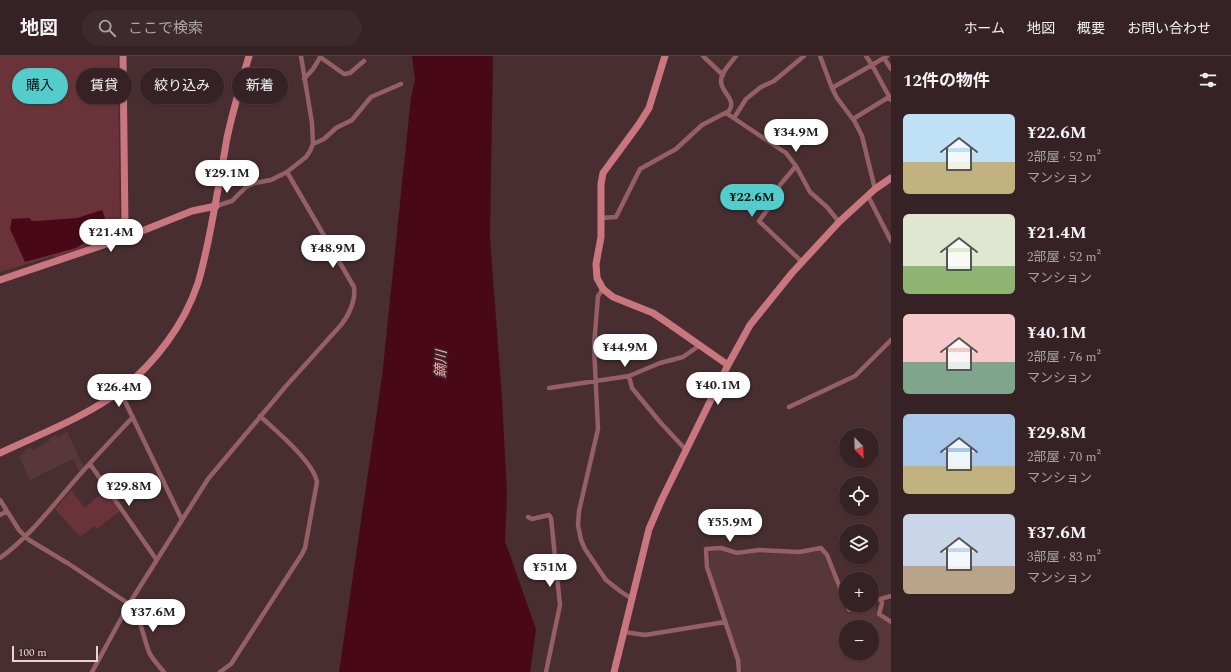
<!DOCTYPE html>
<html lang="ja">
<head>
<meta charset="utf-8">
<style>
  body { margin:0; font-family:Spectral,"Noto Sans JP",serif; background:#3d2a2d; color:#f1f3f6; height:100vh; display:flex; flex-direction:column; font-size:15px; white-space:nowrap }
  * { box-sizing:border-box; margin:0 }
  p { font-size:13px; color:#aaa4a7 }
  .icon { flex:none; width:22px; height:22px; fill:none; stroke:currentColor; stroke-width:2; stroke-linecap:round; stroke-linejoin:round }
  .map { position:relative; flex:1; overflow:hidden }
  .panel { display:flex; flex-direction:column; background:#362225; width:340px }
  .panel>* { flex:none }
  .hud { position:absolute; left:12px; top:12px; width:380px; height:36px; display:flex; gap:8px }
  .needle { width:26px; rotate:157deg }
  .fabs { position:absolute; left:839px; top:372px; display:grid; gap:8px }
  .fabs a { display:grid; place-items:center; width:40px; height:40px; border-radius:50%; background:#362225; box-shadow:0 1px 3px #0004,0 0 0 1px #503f42; font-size:20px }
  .scale { position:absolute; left:12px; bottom:10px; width:86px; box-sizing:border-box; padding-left:4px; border:2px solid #e6d5d6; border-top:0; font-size:11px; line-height:14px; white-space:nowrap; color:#e6d5d6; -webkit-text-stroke:3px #3d2427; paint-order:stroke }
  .price { position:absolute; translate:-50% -34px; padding:0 9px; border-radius:14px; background:#fff; color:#222; font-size:13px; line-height:26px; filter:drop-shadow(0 1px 2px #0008) }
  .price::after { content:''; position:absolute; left:50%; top:24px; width:12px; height:9px; margin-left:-6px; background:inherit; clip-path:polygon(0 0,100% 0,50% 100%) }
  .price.active { background:#53cdcb; color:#111 }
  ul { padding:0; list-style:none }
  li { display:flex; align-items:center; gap:12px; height:100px; padding:0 12px }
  li span { display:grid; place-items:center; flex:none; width:112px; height:80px; border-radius:6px; color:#555 }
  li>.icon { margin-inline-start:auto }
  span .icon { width:48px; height:48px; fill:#fffc; stroke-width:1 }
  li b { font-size:17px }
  h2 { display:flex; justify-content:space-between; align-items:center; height:48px; padding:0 12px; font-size:17px }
  .tag { padding:0 14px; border-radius:18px; background:#362225; box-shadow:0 1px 3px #0004,0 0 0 1px #503f42; font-size:14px; line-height:36px }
  .tag.active { background:#53cdcb; color:#111 }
  header { display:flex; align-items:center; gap:24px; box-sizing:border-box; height:56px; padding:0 20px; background:#362225; border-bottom:1px solid #503f42 }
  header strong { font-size:19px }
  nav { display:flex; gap:22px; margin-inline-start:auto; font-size:14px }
  .search { width:280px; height:36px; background:#3d2a2d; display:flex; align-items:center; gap:10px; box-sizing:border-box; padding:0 14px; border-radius:22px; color:#aaa4a7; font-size:15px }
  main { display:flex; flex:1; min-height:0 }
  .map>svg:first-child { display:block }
</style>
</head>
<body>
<header>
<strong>地図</strong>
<div class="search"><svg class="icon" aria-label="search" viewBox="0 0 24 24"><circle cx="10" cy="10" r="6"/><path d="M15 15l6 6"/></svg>ここで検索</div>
<nav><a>ホーム</a><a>地図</a><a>概要</a><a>お問い合わせ</a></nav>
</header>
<main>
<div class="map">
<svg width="891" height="616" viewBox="0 0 891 616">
  <rect width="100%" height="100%" fill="#482e31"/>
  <path fill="#58373a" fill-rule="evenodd" d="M67 376 84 411 80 416 73 403 30 424 19 400 25 397 24 394 31 391 33 394 50 385 49 383 56 379 58 381Z
    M712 495H722L738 500 752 497 801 498 819 495 822 496 838 532 847 558 868 549H872L873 547 875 548 877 558 891 568V616H743L710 512V497ZM846 571H872V597H846Z"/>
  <path fill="#6a3239" d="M0 0H118L120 174 89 190 56 201 53 200 0 216Z
    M71 434 85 452 105 434 120 455 97 473 94 470 80 481 55 453Z"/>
  <path fill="#490818" d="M412 0H493L490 182 502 342 507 439 505 485 536 573 530 616H339L382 321 411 41 415 24Z
    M102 154 109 172 76 192 25 206 10 173 12 163 29 162 32 165H37L77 162Z"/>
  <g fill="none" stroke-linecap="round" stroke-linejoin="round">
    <path stroke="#956065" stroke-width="4.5" d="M703 0 723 19
      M820 0 832 32 837 42 855 66 862 80 875 133
      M887 0 872 9 891 44
      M320 1 344 18 350 17 364 5
      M884 2 891 13
      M304 23 313 13 321 0
      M832 32 872 9 866 0
      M726 57 786 97 796 110 810 136 827 151 839 166
      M734 62 746 43 761 31 774 25 804 0
      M853 63 889 41
      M313 88 324 83 336 72 352 64 371 41 401 28
      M796 110 780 129 768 153 759 165 802 206
      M868 140 891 185
      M216 150 232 145 246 131 255 127 271 124 287 116 306 101 310 95 313 88 312 67 301 0
      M601 162 616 161 640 113 676 93 702 69 729 55C737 43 721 37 721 25 721 16 731 7 736 0
      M603 233 598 240 594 290 598 373 579 455 578 469 581 484 585 493 606 524 620 535 632 543
      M629 320 632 332 660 366 686 394
      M549 332 629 320 660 307 683 301 700 289
      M120 335 182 464
      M789 351 855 320 891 284
      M90 408 156 503
      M0 444 19 474 29 484 69 508 129 548C142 563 142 578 149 596 152 603 159 610 164 616
      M0 459 7 455
      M528 461 532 463 549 459 551 462 560 549 546 616
      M0 502C31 480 57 444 83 415 99 397 116 379 133 361
      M881 543 891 540
      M872 544 881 543 882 547 879 558 891 566
      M847 549 849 554 860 549
      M624 576 645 579 725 566
      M92 616 129 548 208 423 286 330 341 269C349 259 356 244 354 231L287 116
      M220 616 231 608 302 498 305 492 317 426C313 405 276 375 260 360
      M739 616 738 604 707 511 706 493 721 492 737 497 759 494 799 496 821 492 827 499 846 547"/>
    <path stroke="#c9767f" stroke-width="7" d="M123 0 125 171 127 181
      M665 0 649 52 639 68 603 117 601 128V181L596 208 597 222 603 233 613 241 653 257 665 265 728 309
      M0 224 127 181 192 155 216 150
      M0 397C38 379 88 360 121 334 155 307 184 269 198 227 202 214 205 200 208 186 215 152 221 117 227 82 233 54 241 27 249 0
      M614 616 649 473 662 443 728 309 750 269 792 217 839 166 875 133 891 122"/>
  </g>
  <g text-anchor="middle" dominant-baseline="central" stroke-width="3.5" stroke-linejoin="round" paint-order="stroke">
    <g font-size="14" font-style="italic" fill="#feaab2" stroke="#3d2427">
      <text transform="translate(441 308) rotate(-88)">鏑川</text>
    </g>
  </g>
</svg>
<div class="fabs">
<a><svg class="needle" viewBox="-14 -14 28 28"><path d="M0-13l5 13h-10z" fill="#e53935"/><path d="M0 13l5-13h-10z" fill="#aaa4a7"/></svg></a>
<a><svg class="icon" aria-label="locate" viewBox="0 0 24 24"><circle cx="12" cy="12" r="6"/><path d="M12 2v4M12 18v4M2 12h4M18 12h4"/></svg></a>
<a><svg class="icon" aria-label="layers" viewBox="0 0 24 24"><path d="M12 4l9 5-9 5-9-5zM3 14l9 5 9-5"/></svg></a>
<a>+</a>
<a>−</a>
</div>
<div class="scale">100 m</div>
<b class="price" style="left:796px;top:97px">¥34.9M</b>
<b class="price" style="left:227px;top:138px">¥29.1M</b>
<b class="price active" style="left:752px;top:162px">¥22.6M</b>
<b class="price" style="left:111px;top:197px">¥21.4M</b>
<b class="price" style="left:333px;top:213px">¥48.9M</b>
<b class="price" style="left:625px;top:312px">¥44.9M</b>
<b class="price" style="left:718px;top:350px">¥40.1M</b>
<b class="price" style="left:119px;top:352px">¥26.4M</b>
<b class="price" style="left:129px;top:451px">¥29.8M</b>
<b class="price" style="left:730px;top:487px">¥55.9M</b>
<b class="price" style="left:550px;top:532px">¥51M</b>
<b class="price" style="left:153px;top:577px">¥37.6M</b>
<div class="hud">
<a class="tag active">購入</a>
<a class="tag">賃貸</a>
<a class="tag">絞り込み</a>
<a class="tag">新着</a>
</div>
</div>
<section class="panel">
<h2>12件の物件<svg class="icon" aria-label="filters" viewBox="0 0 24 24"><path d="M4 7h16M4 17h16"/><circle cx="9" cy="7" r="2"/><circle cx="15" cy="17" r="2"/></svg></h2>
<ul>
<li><span style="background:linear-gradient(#bfe0f5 60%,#c2b280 0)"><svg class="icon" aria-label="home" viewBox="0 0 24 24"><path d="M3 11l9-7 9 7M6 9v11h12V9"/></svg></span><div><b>¥22.6M</b><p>2部屋 · 52 m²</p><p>マンション</p></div></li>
<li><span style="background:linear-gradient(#dfe7d0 65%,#8fb573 0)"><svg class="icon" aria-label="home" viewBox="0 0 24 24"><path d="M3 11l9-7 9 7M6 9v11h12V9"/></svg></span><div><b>¥21.4M</b><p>2部屋 · 52 m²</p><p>マンション</p></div></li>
<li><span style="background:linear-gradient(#f6c9c9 60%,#7fa58c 0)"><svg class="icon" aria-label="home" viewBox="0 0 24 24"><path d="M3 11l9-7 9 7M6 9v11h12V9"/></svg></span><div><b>¥40.1M</b><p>2部屋 · 76 m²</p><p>マンション</p></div></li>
<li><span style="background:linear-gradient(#a9c7e8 65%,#c2b280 0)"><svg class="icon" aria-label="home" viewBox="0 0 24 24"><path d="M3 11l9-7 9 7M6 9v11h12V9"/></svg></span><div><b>¥29.8M</b><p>2部屋 · 70 m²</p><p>マンション</p></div></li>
<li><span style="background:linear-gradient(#c9d6e8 65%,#b9a48a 0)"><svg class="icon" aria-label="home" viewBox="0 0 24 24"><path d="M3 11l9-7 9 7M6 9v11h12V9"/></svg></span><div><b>¥37.6M</b><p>3部屋 · 83 m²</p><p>マンション</p></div></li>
</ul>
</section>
</main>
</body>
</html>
